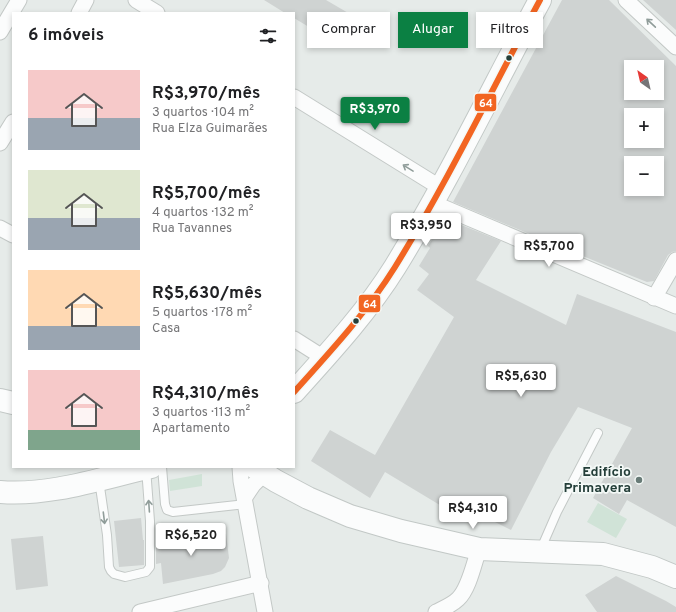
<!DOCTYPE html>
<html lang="pt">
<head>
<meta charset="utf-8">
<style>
  body { margin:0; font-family:Overpass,sans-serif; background:#f2f2f2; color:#202124; height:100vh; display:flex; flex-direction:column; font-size:15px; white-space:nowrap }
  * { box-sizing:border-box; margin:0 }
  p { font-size:13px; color:#757577 }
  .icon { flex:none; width:22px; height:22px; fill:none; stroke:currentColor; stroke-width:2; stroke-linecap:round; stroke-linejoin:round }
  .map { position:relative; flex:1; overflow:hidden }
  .side { position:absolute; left:12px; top:12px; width:283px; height:456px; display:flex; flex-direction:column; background:#fff; border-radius:0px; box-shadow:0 2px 6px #0003 }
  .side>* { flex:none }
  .guide { position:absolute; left:307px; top:12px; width:309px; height:36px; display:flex; gap:8px }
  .needle { width:26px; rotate:326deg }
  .controls { position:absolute; left:624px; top:60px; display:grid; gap:8px }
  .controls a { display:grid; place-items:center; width:40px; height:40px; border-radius:0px; background:#fff; box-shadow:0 2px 6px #0003; font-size:20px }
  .price { position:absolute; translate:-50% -34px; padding:0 9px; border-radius:4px; background:#fff; color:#222; font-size:13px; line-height:26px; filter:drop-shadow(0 1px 2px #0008) }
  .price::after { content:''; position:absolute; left:50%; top:24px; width:12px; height:9px; margin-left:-6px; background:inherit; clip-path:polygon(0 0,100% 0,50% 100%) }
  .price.active { background:#0b8043; color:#fff }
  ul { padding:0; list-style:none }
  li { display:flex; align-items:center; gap:12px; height:100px; padding:0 16px }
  li span { display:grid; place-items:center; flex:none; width:112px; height:80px; border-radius:0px; color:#555 }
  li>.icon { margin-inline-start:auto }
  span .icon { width:48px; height:48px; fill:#fffc; stroke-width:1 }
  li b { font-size:17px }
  h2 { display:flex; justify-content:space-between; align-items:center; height:48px; padding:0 16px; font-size:17px }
  .tag { padding:0 14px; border-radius:0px; background:#fff; box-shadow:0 2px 6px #0003; font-size:14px; line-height:36px }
  .tag.active { background:#0b8043; color:#fff }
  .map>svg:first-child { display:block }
</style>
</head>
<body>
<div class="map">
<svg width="676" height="612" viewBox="0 0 676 612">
  <rect width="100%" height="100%" fill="#e6ebe9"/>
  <path fill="#d0e3d7" d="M202 474V486L170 491 169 480Z
    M598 503 627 519 616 538 587 522Z"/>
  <path fill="#cfd3d2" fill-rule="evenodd" d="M264 0H326L350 14 332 41 294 18V13H285Z
    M562 0H609L676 66V251L672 252 668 255 654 281 647 282 632 276 558 246 453 202ZM631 67H657V93H631ZM631 115H657V141H631ZM631 163H657V189H631Z
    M643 0H676V30Z
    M442 224H459L501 241 476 280 566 325 577 294 676 332V527L627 500 619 514 593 498 632 428 578 407 551 452 511 530 479 514 473 525 385 472 370 498 311 461 330 430 375 455 454 317 417 290 429 274 419 266 430 248 428 246Z
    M141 518 143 540H144V565L119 567 114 521Z
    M226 534 229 558 225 567 221 571 213 574 163 584 161 563 156 564V539Z
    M43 536 48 586 16 590 11 539Z
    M616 576 666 601 676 607V612H597L585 595Z"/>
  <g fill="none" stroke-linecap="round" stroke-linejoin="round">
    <defs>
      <path id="lane" d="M162 467 165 504 167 510 173 512 246 504
        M99 480 107 535 109 567 111 571 114 574 125 577 146 572 150 567V521L146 468
        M540 551 557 512 598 433"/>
      <path id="street" d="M136 0 157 13
        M626 0 676 47
        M79 13 86 0
        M0 32 19 0
        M294 97 441 188
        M0 143 13 122
        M433 203 676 306
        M0 228 13 235
        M654 298 676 260
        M294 339 324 358
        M240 467 241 481 265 612
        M245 497 253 485 264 474
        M140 612 261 583
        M436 612C444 608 452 605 458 599 469 589 474 563 479 549"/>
      <path id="secondary" d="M294 392C330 352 367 312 395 267 448 181 492 89 540 0
        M0 400 13 403
        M254 467 276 481 308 498 350 516 401 531 479 549 603 554 652 567 676 577
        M0 492C51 496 102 478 151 467"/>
    </defs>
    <use href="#lane" stroke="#c3c8c6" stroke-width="10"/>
    <use href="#street" stroke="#c3c8c6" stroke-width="17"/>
    <use href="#secondary" stroke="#c2c8c6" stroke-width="24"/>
    <use href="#lane" stroke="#fbfcfc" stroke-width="8"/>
    <use href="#street" stroke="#fbfcfc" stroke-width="15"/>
    <use href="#secondary" stroke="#fbfcfc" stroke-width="22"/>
    <defs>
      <path id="bus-1" d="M294 392C330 352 367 312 395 267 448 181 492 89 540 0"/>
    </defs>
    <use href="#bus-1" stroke="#f4f9f7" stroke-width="9"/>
    <use href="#bus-1" stroke="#f26522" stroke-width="6"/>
  </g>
  <defs><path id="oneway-shaft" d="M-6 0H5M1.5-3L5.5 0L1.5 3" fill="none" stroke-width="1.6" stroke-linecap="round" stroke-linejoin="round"/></defs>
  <g stroke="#909d9a">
    <use href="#oneway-shaft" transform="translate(651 23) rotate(-137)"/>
    <use href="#oneway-shaft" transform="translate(408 168) rotate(-148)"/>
    <use href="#oneway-shaft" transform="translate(149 506) rotate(-94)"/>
    <use href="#oneway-shaft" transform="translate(104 518) rotate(83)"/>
  </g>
  <g fill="#243e39" stroke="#f4f9f7" stroke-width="1.5">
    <circle cx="509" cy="58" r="3.5"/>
    <circle cx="356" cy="321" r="3.5"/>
  </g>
  <circle fill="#687b77" stroke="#f4f9f7" stroke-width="1.5" cx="639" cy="480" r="4"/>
  <g text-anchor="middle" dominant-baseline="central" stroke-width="3.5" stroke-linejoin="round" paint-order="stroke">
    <g font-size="14" font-weight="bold" fill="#243e39" stroke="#f4f9f7" text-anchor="end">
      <text x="631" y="472">Edifício<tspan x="631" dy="16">Primavera</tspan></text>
    </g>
  </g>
  <g stroke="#f4f9f7" stroke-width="1.5">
    <rect x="474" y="93" width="23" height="19" rx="4" fill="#f26522"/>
    <rect x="358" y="294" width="23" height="19" rx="4" fill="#f26522"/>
  </g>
  <g font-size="11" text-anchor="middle" font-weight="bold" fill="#fff">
    <text x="486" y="107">64</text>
    <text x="370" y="308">64</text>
  </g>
</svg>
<div class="controls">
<a><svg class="needle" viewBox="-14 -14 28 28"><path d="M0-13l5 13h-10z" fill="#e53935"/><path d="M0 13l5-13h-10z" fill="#757577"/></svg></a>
<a>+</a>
<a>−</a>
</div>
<b class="price active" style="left:375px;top:131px">R$3,970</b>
<b class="price" style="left:426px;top:247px">R$3,950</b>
<b class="price" style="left:549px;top:268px">R$5,700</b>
<b class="price" style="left:521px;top:398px">R$5,630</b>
<b class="price" style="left:473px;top:530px">R$4,310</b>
<b class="price" style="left:191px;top:557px">R$6,520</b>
<div class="guide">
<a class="tag">Comprar</a>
<a class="tag active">Alugar</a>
<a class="tag">Filtros</a>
</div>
<section class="side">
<h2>6 imóveis<svg class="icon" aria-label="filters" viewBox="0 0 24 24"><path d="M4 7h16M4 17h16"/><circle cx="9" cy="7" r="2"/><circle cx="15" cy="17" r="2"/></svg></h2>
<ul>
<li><span style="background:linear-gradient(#f6c9c9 60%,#9aa5b1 0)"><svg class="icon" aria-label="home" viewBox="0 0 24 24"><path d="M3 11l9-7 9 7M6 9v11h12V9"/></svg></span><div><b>R$3,970/mês</b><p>3 quartos · 104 m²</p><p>Rua Elza Guimarães</p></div></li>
<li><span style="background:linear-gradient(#dfe7d0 60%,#9aa5b1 0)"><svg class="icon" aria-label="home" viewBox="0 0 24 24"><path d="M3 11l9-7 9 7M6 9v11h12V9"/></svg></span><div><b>R$5,700/mês</b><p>4 quartos · 132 m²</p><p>Rua Tavannes</p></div></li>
<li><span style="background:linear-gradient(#ffd9b3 70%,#9aa5b1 0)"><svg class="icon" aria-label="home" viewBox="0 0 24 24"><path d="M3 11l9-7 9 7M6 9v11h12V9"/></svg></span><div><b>R$5,630/mês</b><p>5 quartos · 178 m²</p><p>Casa</p></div></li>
<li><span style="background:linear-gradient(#f6c9c9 75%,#7fa58c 0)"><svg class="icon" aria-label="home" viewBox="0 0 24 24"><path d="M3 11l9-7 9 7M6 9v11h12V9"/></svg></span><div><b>R$4,310/mês</b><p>3 quartos · 113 m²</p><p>Apartamento</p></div></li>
</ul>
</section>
</div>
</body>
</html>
